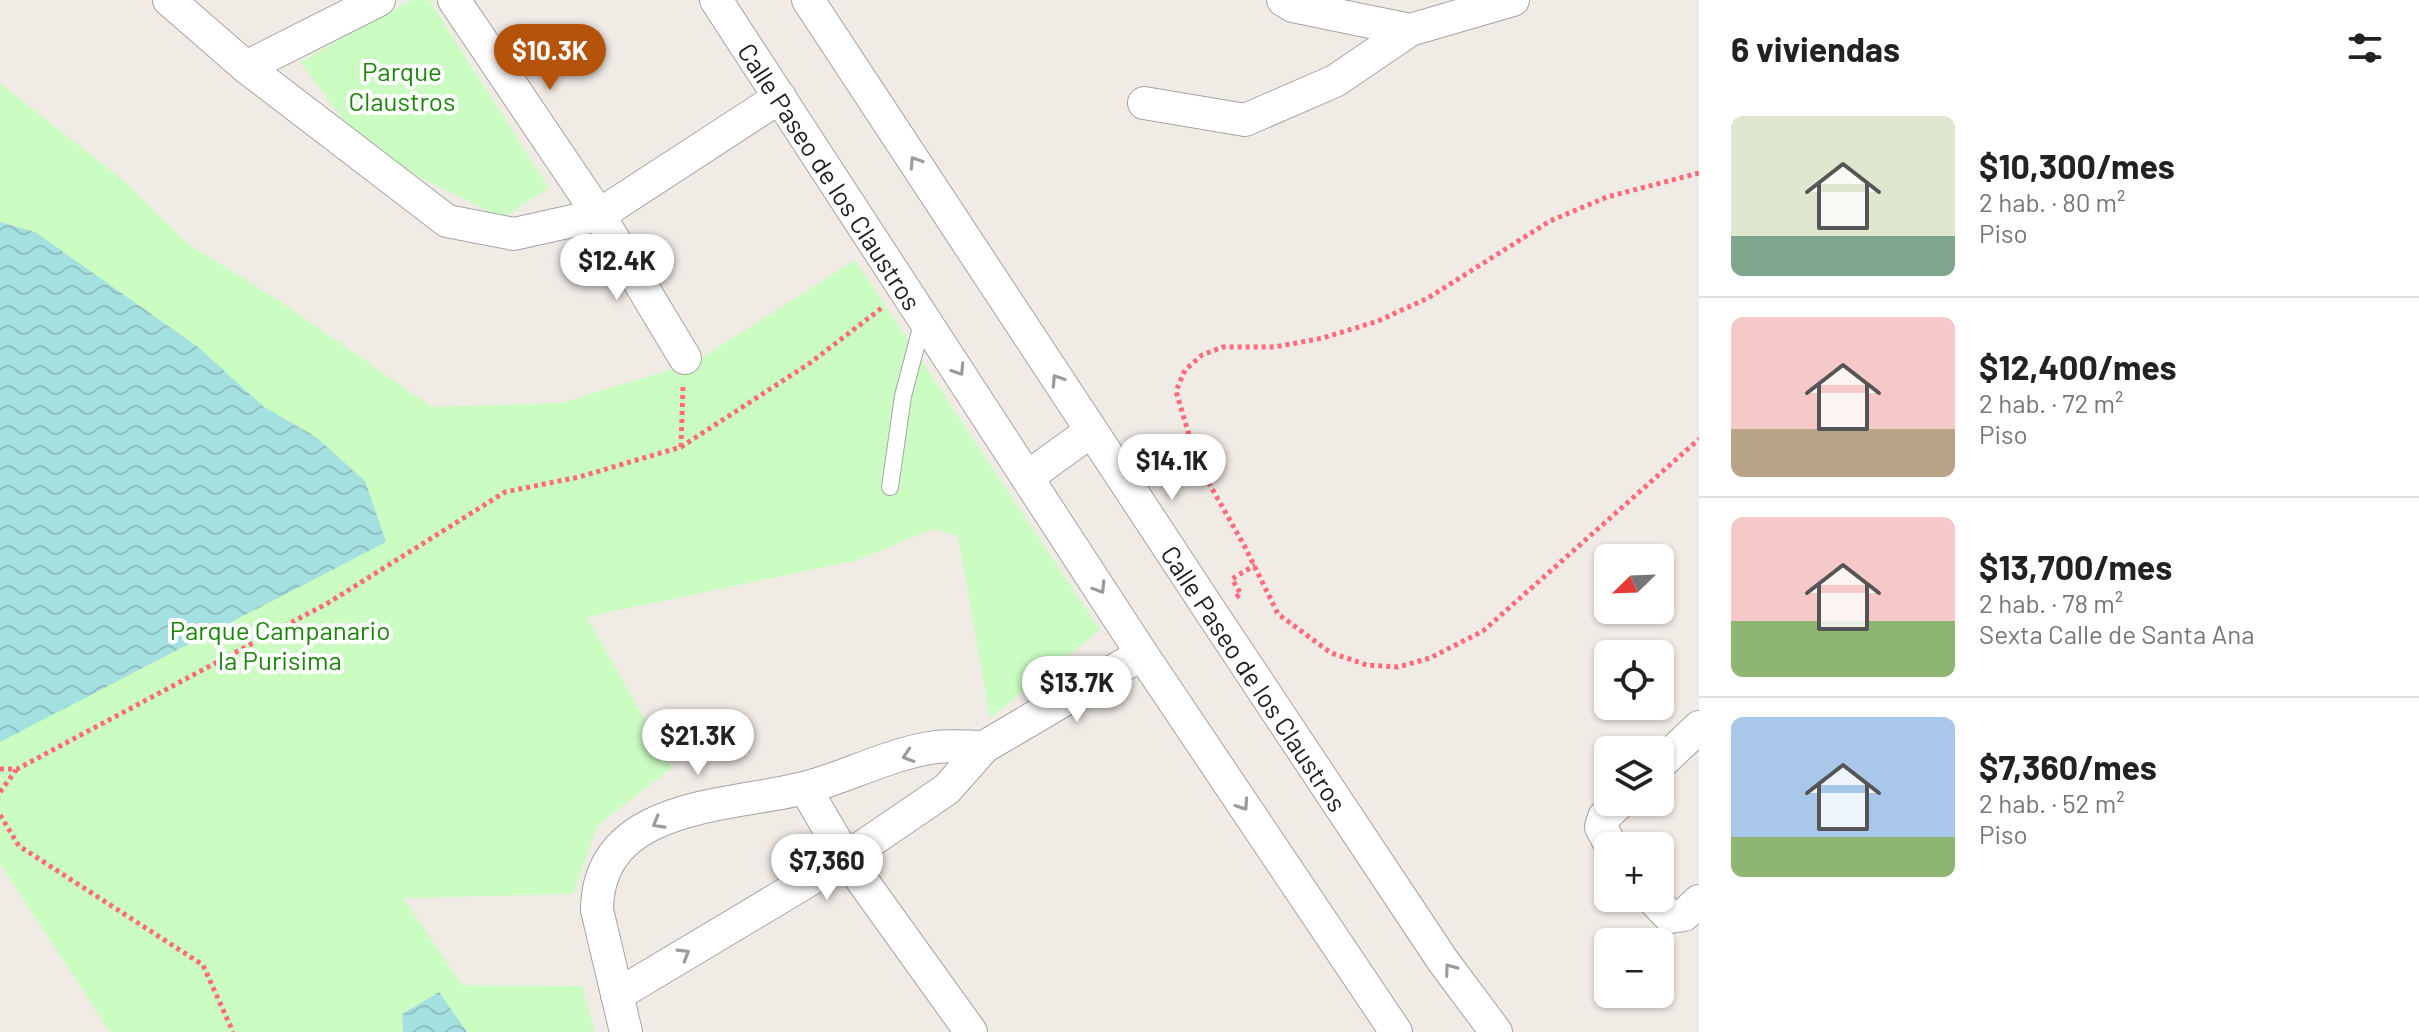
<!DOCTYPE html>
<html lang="es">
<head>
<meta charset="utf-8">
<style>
  body { margin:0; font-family:Barlow,sans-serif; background:#f6f6f6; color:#222; height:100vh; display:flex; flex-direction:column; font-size:30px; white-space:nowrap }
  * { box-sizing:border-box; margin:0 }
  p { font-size:26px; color:#767676 }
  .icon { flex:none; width:44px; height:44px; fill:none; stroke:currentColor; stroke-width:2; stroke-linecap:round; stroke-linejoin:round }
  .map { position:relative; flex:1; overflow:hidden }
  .sheet { display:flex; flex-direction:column; background:#fff; width:720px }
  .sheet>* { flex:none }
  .needle { width:52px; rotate:247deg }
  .buttons { position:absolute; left:1594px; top:544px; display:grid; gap:16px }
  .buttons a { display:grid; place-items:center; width:80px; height:80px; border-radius:12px; background:#fff; box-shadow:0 2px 6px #0004; font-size:40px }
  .price { position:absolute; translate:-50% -68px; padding:0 18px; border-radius:28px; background:#fff; color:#222; font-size:26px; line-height:52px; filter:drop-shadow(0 2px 4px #0008) }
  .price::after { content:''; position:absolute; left:50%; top:48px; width:24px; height:18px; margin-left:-12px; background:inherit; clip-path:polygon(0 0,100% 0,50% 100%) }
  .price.current { background:#b45309; color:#fff }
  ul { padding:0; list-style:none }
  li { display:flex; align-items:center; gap:24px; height:200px; padding:0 32px }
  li+li { border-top:2px solid #e0e0e0 }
  li span { display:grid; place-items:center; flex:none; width:224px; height:160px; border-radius:12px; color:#555 }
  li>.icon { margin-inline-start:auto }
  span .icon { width:96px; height:96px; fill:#fffc; stroke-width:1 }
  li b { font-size:34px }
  h2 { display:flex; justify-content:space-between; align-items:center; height:96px; padding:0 32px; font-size:34px }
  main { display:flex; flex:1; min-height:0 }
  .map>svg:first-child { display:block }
</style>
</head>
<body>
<main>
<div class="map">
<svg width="1699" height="1032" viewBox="0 0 1699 1032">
  <defs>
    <pattern id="water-waves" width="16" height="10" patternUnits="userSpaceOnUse" patternTransform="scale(2)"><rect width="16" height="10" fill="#a5e0e1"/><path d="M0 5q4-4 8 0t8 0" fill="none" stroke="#8ec0c1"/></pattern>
  </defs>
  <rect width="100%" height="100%" fill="#f1ebe6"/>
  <path fill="#cbfcc2" d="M411 0H429L549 188 502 218 367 151 300 62Z
    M0 83 124 181 187 243 281 302 432 407 561 403 695 362 855 260 1100 630 990 718 958 536 933 529 858 560 587 617 672 768 598 825 573 894 403 898 462 985 582 986 595 1032H467L439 992 402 1014 403 1032H110L0 864Z"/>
  <path fill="url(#water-waves)" d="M0 222 35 232 198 347 264 407 316 437 365 481 386 542 0 742Z
    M439 992 467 1032H403L402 1014Z"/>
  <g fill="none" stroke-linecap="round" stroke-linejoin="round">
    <defs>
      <path id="service" d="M890 487 903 396 923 320"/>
      <g id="minor">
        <path d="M169 0 246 67 447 221 514 234 599 215 780 97"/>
        <path d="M454 0 599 215 685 358"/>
        <path id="s1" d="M716 0 1142 654 1396 1032"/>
        <path id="s2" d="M808 0 1211 612 1443 961 1496 1032"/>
        <path d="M1283 0 1293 6 1410 30"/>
        <path d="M246 67 379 0"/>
        <path d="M1144 103 1245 120 1335 81 1410 30 1513 0"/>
        <path d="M1029 476 1091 431"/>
        <path d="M1660 764 1699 727"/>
        <path d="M805 788 846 858 971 1032"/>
        <path d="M1611 846 1601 827 1604 817 1620 802"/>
        <path d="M1652 898 1670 917 1684 915 1699 901"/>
        <path d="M617 995 846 858 947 789 984 747 1142 654"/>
        <path d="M626 1032 597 910C598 800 735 807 808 787 848 776 895 752 936 747 951 745 969 747 984 747"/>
      </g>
    </defs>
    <use href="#service" stroke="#a4a4a4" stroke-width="18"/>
    <use href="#minor" stroke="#a4a4a4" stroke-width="34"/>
    <path stroke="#ff6a7c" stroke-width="5" stroke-dasharray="4 4" stroke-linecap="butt" d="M1699 173 1607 197 1550 221 1428 298 1378 321 1323 338 1274 347H1223L1202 355 1185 370 1176 391 1197 462 1245 547 1278 614 1331 653 1367 665 1398 667 1430 658 1483 631 1699 439
      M681 447 683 387
      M1236 597 1241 594 1232 579 1255 565
      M0 769H17L328 603 505 492 579 477 681 447 810 363 883 307
      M0 792 16 770
      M0 815 19 846 203 965 233 1032"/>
    <use href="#service" stroke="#fff" stroke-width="16"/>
    <use href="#minor" stroke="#fff" stroke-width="32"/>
  </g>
  <defs><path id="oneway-chevron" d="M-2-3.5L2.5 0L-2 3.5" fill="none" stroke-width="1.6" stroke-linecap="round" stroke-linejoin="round" transform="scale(2)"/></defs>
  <g stroke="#9b9b9b">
    <use href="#oneway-chevron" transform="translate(915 162) rotate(-123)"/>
    <use href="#oneway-chevron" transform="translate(959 370) rotate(57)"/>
    <use href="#oneway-chevron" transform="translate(1057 380) rotate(-123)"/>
    <use href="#oneway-chevron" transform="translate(1100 588) rotate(58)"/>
    <use href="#oneway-chevron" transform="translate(908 756) rotate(162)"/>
    <use href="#oneway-chevron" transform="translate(1243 805) rotate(56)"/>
    <use href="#oneway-chevron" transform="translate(658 823) rotate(150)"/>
    <use href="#oneway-chevron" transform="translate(684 954) rotate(-31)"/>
    <use href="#oneway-chevron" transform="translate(1450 969) rotate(-126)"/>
  </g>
  <g text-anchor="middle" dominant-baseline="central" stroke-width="8" stroke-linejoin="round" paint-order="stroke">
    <g font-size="26" fill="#188606" stroke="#fff">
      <text x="402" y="70">Parque<tspan x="402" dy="30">Claustros</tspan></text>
      <text x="280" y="629">Parque Campanario<tspan x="280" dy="30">la Purisima</tspan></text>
    </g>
    <g font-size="26" fill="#202020" stroke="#fff">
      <text stroke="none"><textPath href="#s1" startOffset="210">Calle Paseo de los Claustros</textPath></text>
      <text stroke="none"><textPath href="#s2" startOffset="812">Calle Paseo de los Claustros</textPath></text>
    </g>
  </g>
</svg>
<div class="buttons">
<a><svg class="needle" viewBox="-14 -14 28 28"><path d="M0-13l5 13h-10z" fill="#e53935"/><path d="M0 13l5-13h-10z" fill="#767676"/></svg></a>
<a><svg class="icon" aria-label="locate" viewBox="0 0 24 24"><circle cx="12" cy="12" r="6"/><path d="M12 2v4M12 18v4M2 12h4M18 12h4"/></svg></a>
<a><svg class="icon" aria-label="layers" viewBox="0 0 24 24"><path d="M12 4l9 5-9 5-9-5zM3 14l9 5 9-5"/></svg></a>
<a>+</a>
<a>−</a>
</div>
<b class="price current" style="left:550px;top:92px">$10.3K</b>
<b class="price" style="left:617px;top:302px">$12.4K</b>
<b class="price" style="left:1172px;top:502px">$14.1K</b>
<b class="price" style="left:1077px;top:724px">$13.7K</b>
<b class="price" style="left:698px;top:777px">$21.3K</b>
<b class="price" style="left:827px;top:902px">$7,360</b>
</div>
<section class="sheet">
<h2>6 viviendas<svg class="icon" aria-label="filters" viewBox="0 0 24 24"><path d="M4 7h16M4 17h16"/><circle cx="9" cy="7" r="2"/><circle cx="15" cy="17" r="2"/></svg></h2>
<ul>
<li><span style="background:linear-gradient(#dfe7d0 75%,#7fa58c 0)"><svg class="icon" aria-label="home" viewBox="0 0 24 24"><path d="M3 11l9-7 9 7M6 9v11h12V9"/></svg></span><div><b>$10,300/mes</b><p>2 hab. · 80 m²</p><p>Piso</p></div></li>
<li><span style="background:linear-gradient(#f6c9c9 70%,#b9a48a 0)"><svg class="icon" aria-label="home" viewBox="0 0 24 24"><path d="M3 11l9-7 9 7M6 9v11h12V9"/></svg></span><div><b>$12,400/mes</b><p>2 hab. · 72 m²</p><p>Piso</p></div></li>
<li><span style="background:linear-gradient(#f6c9c9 65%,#8fb573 0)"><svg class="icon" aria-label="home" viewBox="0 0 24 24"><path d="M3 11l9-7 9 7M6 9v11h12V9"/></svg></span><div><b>$13,700/mes</b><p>2 hab. · 78 m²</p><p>Sexta Calle de Santa Ana</p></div></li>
<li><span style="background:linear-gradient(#a9c7e8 75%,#8fb573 0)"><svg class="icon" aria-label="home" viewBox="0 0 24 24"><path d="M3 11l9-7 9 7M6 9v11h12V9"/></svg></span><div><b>$7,360/mes</b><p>2 hab. · 52 m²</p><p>Piso</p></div></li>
</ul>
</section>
</main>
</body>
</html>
